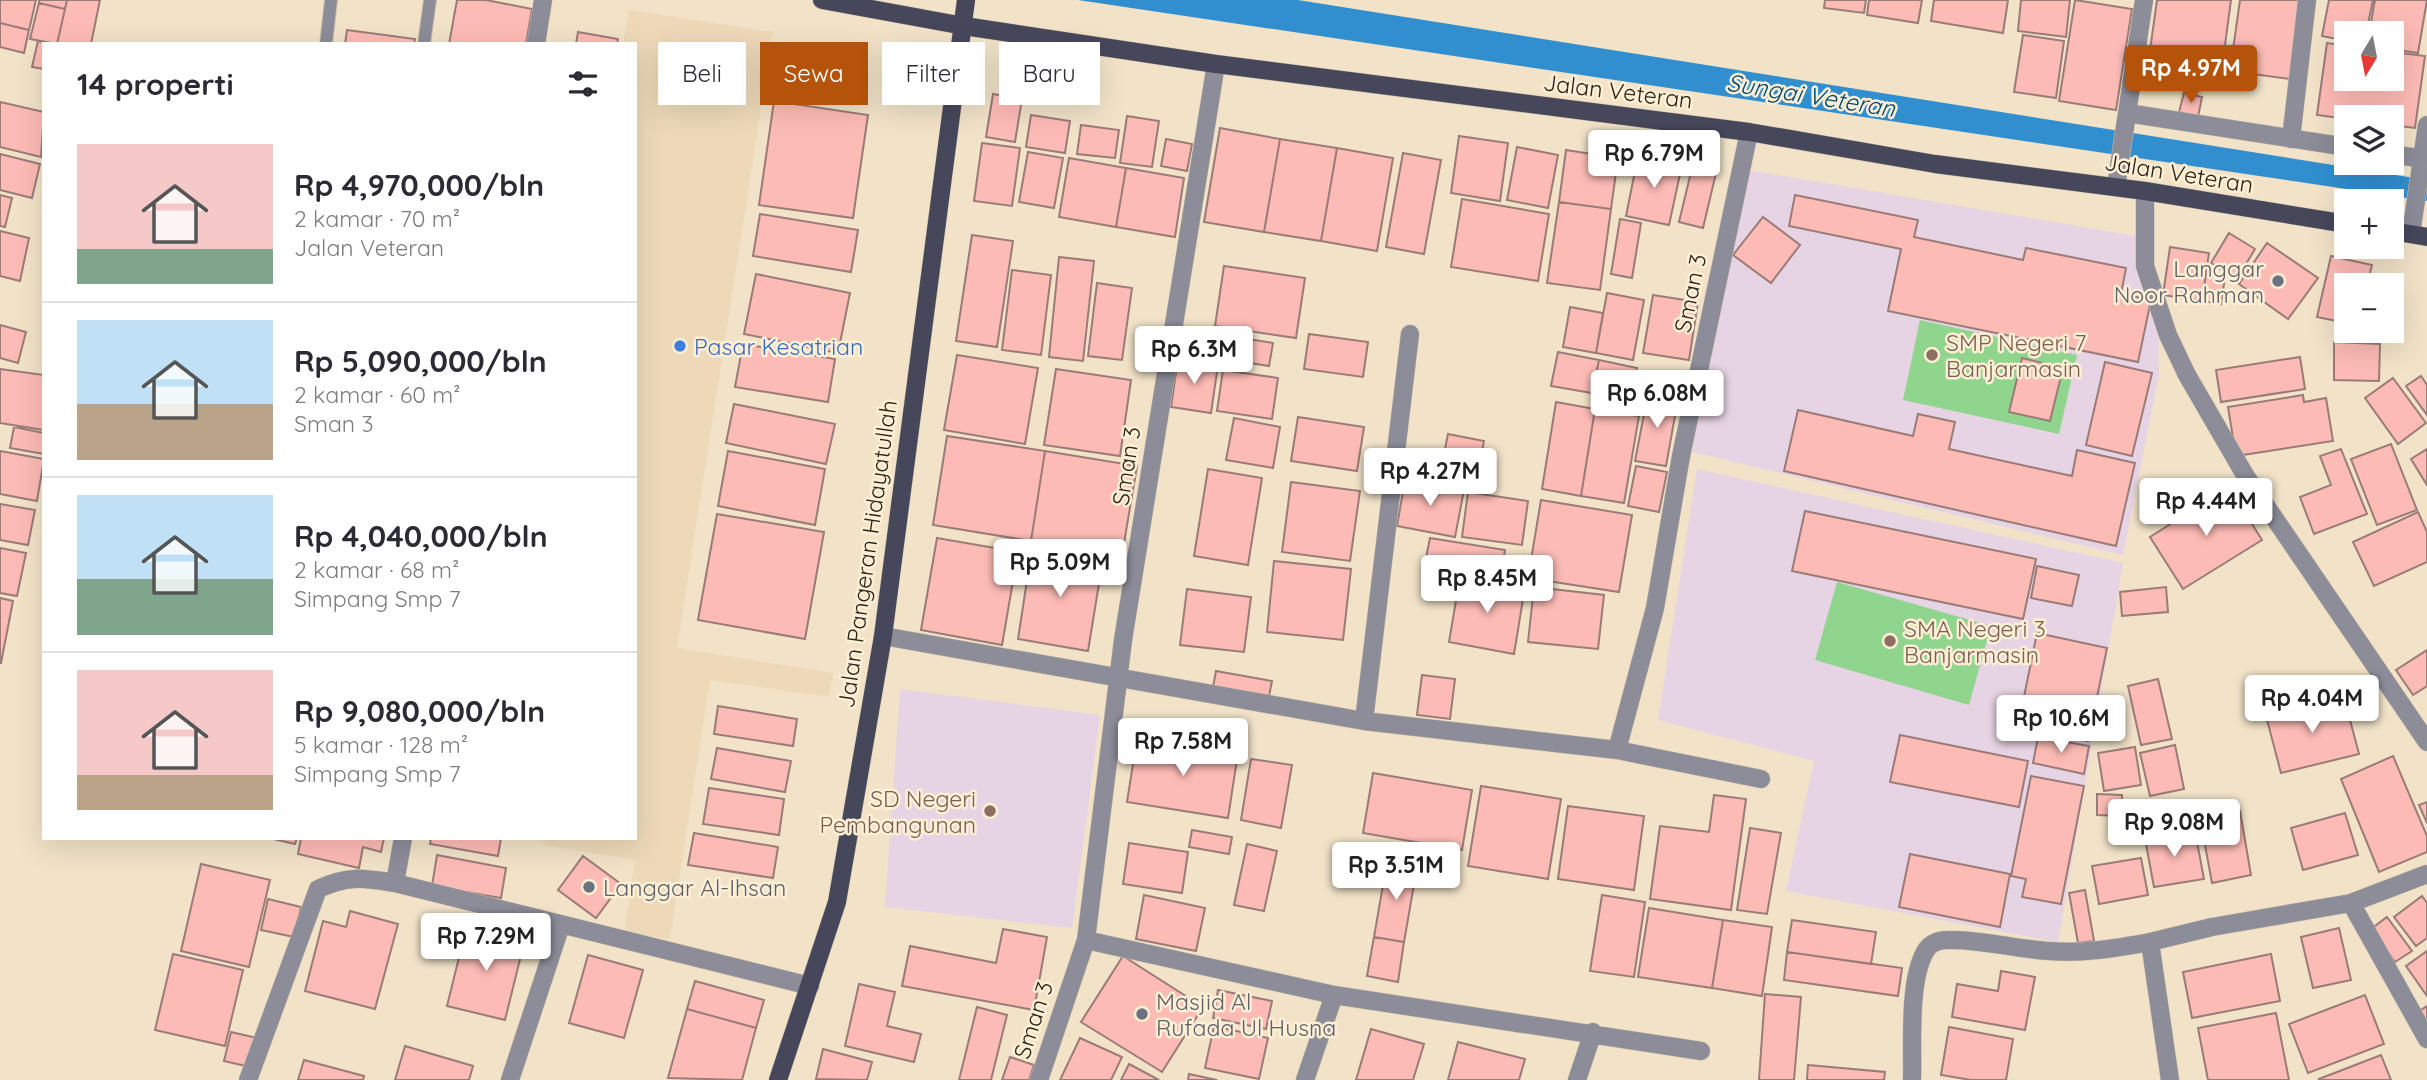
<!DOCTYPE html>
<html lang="id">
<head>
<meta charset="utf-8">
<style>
  body { margin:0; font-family:Quicksand,sans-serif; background:#f2f2f3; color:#2b2b33; height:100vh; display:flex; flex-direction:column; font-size:26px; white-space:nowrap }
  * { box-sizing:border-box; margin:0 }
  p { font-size:23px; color:#7c7c81 }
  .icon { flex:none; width:38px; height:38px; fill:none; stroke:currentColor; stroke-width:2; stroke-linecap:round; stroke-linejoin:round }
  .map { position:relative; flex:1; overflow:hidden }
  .sheet { position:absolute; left:42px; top:42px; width:595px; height:798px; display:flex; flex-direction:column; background:#fff; border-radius:0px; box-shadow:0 7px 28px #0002 }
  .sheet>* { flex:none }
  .banner { position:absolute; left:658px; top:42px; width:665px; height:63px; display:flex; gap:14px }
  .needle { width:46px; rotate:190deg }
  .controls { position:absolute; left:2334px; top:21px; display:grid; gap:14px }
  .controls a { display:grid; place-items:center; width:70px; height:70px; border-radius:0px; background:#fff; box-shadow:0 7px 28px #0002; font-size:35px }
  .price { position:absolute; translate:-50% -60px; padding:0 16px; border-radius:7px; background:#fff; color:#222; font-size:23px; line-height:46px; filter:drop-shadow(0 2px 4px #0008) }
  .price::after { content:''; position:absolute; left:50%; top:42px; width:21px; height:16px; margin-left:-10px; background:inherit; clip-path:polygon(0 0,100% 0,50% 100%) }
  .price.selected { background:#b45309; color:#fff }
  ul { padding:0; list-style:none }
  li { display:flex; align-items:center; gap:21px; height:175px; padding:0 35px }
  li+li { border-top:2px solid #e1e1e2 }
  li span { display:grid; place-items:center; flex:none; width:196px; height:140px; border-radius:0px; color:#555 }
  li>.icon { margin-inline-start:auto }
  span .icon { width:84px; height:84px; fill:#fffc; stroke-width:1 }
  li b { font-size:30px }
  h2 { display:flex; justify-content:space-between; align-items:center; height:84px; padding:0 35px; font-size:30px }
  .chip { padding:0 24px; border-radius:0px; background:#fff; box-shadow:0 7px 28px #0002; font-size:24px; line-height:63px }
  .chip.selected { background:#b45309; color:#fff }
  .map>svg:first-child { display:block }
</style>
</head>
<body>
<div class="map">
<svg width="2427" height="1080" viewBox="0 0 2427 1080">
  <rect width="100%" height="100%" fill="#f1e2c8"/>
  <path fill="#edd9b8" d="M629 10 773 32 677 648 833 673 829 697 710 680 670 939 624 933 635 860 543 845 544 838H635V44H623Z"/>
  <path fill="#e6d3e3" d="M1748 170 2142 237 2158 335 2159 375 2123 555 1684 450Z
    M1697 469 2123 563 2058 942 1786 891 1814 761 1658 720Z
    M900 689 1100 715 1072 928 885 907Z"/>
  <path fill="#90d58e" d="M1920 320 2077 355 2059 434 1903 400Z
    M1837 582 1991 626 1969 705 1815 660Z"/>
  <path fill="#318fcf" d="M1078 0H1298L2427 180V201Z"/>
  <path fill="#fdbbb5" stroke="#9a7b78" stroke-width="2" d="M0 0H36L29 30 0 23Z
    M39 0H67L65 9 39 3Z
    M67 0H100L91 44H57Z
    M457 0H486L532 9 526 44H449Z
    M1825 0H1866L1864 13 1824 8Z
    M1869 0H1922L1918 23 1867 15Z
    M1934 0H2008L2003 33 1931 21Z
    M2021 0H2070L2066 37 2018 31Z
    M2075 0 2132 9 2116 110 2059 101Z
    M2157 0H2231L2221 75 2148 65Z
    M2240 0H2301L2290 79 2230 71Z
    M2329 0H2373L2366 33H2347V41L2322 36Z
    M2375 0H2427L2418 53 2392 49V33H2369Z
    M39 3 65 9 57 44 30 39Z
    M0 23 29 30 24 53 0 47Z
    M347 30 415 39 414 44H345Z
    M578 32 618 39 617 44H576Z
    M2023 35 2064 41 2056 98 2014 92Z
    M38 41 53 44H44V69L32 67Z
    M2327 43 2347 46V79H2392V52L2425 56 2415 128 2392 125V117L2347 119 2317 115Z
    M2184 93 2202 97 2198 117 2179 112Z
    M993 94 1022 99 1015 142 986 137Z
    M774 101 868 115 853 218 759 205Z
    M0 102 44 112 41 157 0 147Z
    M1031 115 1070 121 1065 153 1026 147Z
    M1127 116 1159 121 1152 167 1120 163Z
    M1081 125 1119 130 1115 158 1077 154Z
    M1220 128 1280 139 1264 232 1204 222Z
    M1459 136 1508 143 1500 201 1451 193Z
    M1166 139 1192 144 1187 171 1161 166Z
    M1280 139 1337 148 1321 241 1264 232Z
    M982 143 1020 148 1012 206 974 201Z
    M1517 147 1558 155 1548 208 1507 200Z
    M1337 148 1393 158 1377 251 1321 241Z
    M1566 150 1618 158 1611 209 1559 202Z
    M1028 152 1063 158 1054 208 1019 202Z
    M1403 153 1441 160 1424 254 1386 247Z
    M0 154 40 164 32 198 0 190Z
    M1638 156 1682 165 1669 225 1626 216Z
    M1069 158 1126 168 1116 227 1059 217Z
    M1126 168 1184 178 1175 237 1116 227Z
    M1692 168 1716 173 1703 228 1679 222Z
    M0 195 12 198 5 227 0 226Z
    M1795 195 1918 220 1914 237 2023 260 2026 248 2126 268 2121 294 2151 300 2138 362 1888 311 1901 249 1789 226Z
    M1462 199 1549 214 1538 281 1451 267Z
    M1559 202 1611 209 1600 290 1547 283Z
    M760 214 858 230 851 272 753 256Z
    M1763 217 1800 245 1771 283 1733 255Z
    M1620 219 1641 223 1632 278 1611 274Z
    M0 231 29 238 20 281 0 276Z
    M2229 233 2255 249 2237 279 2211 263Z
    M972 235 1013 241 997 347 956 341Z
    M2267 243 2318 278 2288 319 2239 284Z
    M2170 247 2209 253 2202 301 2163 295Z
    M2331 256 2372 265 2367 285H2347V323L2317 317Z
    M1059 257 1094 261 1083 361 1049 357Z
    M1224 266 1305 278 1296 338 1215 326Z
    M1012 270 1051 275 1041 355 1002 350Z
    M756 274 850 293 838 353 744 334Z
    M2206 274 2225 277 2221 304 2202 301Z
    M1097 283 1132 288 1122 360 1088 356Z
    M1607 293 1644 300 1633 360 1596 353Z
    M1653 295 1698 302 1689 360 1643 353Z
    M1570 307 1603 313 1596 353 1563 347Z
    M0 325 26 332 18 363 0 358Z
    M1309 334 1368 342 1363 377 1304 369Z
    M1222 335 1273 343 1269 366 1218 358Z
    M2334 342 2380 344 2379 381 2334 380Z
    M743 344 835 359 828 402 735 387Z
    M1558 352 1599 360 1592 393 1551 386Z
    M957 355 1038 368 1025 444 944 430Z
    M2300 357 2305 389 2221 402 2216 370Z
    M2022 358 2063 368 2050 421 2009 412Z
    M1178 359 1218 365 1211 413 1171 407Z
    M1599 360 1637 368 1630 401 1592 393Z
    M2105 362 2152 373 2132 456 2086 445Z
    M0 369 44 375V430L0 423Z
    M1056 369 1131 380 1120 456 1044 445Z
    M1223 370 1278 378 1272 419 1217 411Z
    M2421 376 2427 385V415L2406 386Z
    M2393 378 2426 423 2398 444 2365 398Z
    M1648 393 1678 399 1666 466 1635 461Z
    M2303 395 2304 402 2326 398 2333 441 2236 456 2228 407Z
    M1556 402 1595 409 1581 496 1542 489Z
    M734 404 835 424 826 464 726 443Z
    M1595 409 1639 416 1624 503 1581 496Z
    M1798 410 1913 436 1918 414 1955 422 1949 449 2072 476 2077 450 2135 463 2116 546 1784 471Z
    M1298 417 1364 427 1357 471 1291 461Z
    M1234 418 1280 427 1273 468 1226 460Z
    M14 427 44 433V454L10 448Z
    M1448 434 1484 441 1475 486 1439 479Z
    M947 436 1045 451 1031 541 933 525Z
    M2391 444 2417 510 2377 525 2351 459Z
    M2341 449 2367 514 2314 534 2300 497 2331 485 2320 456Z
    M2427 449V485L2411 459Z
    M0 451 44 459 37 501 0 494Z
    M728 451 825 469 815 525 718 506Z
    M1045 451 1137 466 1122 555 1031 541Z
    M1636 466 1667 472 1659 512 1628 506Z
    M1208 469 1262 478 1248 565 1194 556Z
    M1405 480 1464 490 1455 537 1397 526Z
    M1291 482 1360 491 1350 561 1282 552Z
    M2229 487 2262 540 2183 589 2150 537Z
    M1468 492 1528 501 1522 545 1462 537Z
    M1541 500 1632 515 1619 592 1528 578Z
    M0 504 35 510 28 545 0 540Z
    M1805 511 2036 559 2023 619 1792 571Z
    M2418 512 2427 532V562L2374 586 2353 542Z
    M717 514 824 532 805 639 698 620Z
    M937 538 1018 552 1002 645 921 630Z
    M1430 538 1505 550 1501 576 1425 563Z
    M0 548 26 553 17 596 0 593Z
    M1032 548 1103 559 1088 651 1018 639Z
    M1274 561 1351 569 1343 640 1267 632Z
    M2037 566 2079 575 2072 606 2031 598Z
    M1460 577 1525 587 1514 654 1449 642Z
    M1534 587 1604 595 1598 649 1528 642Z
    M2166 587 2168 612 2122 616 2120 592Z
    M1187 589 1251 597 1244 652 1180 645Z
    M0 598 13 601 1 663H0Z
    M2037 633 2107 648 2088 741 2018 726Z
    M2427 650V686L2413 695 2396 670Z
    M1216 671 1272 681 1269 696 1213 687Z
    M1422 675 1455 679 1450 719 1417 715Z
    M2158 679 2172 739 2141 745 2128 686Z
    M2344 697 2359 754 2281 773 2266 716Z
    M718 706 797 719 793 746 714 734Z
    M1900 735 2028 761 2019 807 1890 782Z
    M2038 737 2089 746 2084 774 2033 763Z
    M1137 739 1238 753 1228 818 1127 802Z
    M2175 745 2184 789 2150 796 2140 753Z
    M2135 747 2141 785 2104 791 2098 753Z
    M717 748 791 761 785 792 711 779Z
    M2393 756 2427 836V852L2379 872 2341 779Z
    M1251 759 1292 765 1281 828 1241 820Z
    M1373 773 1472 790 1462 850 1363 833Z
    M2031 776 2084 786 2061 904 2022 897 2026 879 2011 876Z
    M1481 786 1561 799 1548 879 1468 866Z
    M709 788 784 799 779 835 703 824Z
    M2097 794 2122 795V816L2097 815Z
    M1714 795 1746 799 1731 910 1650 899 1660 826 1709 832Z
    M2427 802V823L2419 805Z
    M1568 806 1644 816 1634 890 1558 879Z
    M2240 811 2251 875 2212 883 2200 818Z
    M2345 813 2358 855 2303 870 2291 828Z
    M1750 828 1781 833 1767 914 1737 910Z
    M1192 830 1232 837 1229 854 1189 847Z
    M2195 831 2204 879 2154 887 2145 839Z
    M694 833 778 847 773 878 688 865Z
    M269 838H297L295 844Z
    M301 838H384L381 852 363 847 359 868 298 854Z
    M431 838H501L498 856 430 844Z
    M1129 843 1188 852 1182 893 1123 884Z
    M1247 844 1277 851 1264 911 1234 905Z
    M1910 854 2010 874 2000 927 1899 907Z
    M437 855 506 868 501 898 432 886Z
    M583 856 621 884 596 918 558 890Z
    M2141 858 2148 895 2099 904 2092 866Z
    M1387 862 1417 867 1404 942 1374 937Z
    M201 864 270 880 249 967 181 951Z
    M2085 890 2094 941 2078 943 2069 893Z
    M1144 895 1205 908 1196 951 1136 939Z
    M1602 895 1645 902 1634 977 1590 971Z
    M2422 896 2427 903V938L2416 946 2394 917Z
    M268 899 301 907 294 937 261 930Z
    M1649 908 1723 920 1712 988 1638 977Z
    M350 911 398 924 375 1009 305 991 323 921 346 927Z
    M2387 917 2412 951 2395 962 2371 929Z
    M1723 920 1772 927 1762 996 1712 988Z
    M1792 920 1876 932 1871 964 1787 952Z
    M467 925 525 939 505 1020 447 1006Z
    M2339 928 2351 980 2313 988 2301 937Z
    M1003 929 1047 937 1034 1010 902 986 910 946 996 963Z
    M1374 937 1404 942 1398 982 1367 976Z
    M2427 951V996L2406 966Z
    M1787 952 1902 968 1898 996 1784 980Z
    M173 954 243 970 225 1046 155 1030Z
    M2271 954 2280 1001 2192 1018 2183 972Z
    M588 955 643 970 624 1038 569 1023Z
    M1123 956 1203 1007 1162 1072 1081 1022Z
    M2001 971 2035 977 2025 1030 1952 1017 1957 984 1998 991Z
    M695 981 764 1000 756 1028 687 1009Z
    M859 984 895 992 887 1026 921 1034 914 1062 845 1046Z
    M1218 990 1272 1001 1266 1029 1213 1018Z
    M1765 994 1801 997 1794 1080H1759Z
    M2365 995 2384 1044 2308 1073 2289 1024Z
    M2427 1006V1030L2415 1014Z
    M977 1007 1007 1015 991 1080H959Z
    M687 1009 756 1028 742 1080 668 1078Z
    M2276 1013 2289 1080H2208L2198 1028Z
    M1214 1026 1268 1038 1259 1079 1205 1068Z
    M1949 1027 2013 1039 2006 1080H1971L1941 1075Z
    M1371 1029 1424 1044 1413 1080H1356Z
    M231 1032 257 1038 250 1067 224 1061Z
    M1080 1038 1122 1057 1111 1080H1060Z
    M1458 1042 1525 1059 1519 1080H1448Z
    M405 1046 473 1066 469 1080H395Z
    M823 1049 872 1062 867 1080 816 1079Z
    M2381 1055 2391 1080H2320L2319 1079Z
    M1010 1057 1034 1065 1029 1080H1002Z
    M304 1060 364 1076 363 1080H298Z
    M1129 1064 1159 1080H1121Z
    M1808 1065 1885 1072 1884 1080H1807Z
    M1189 1074 1217 1080H1188Z"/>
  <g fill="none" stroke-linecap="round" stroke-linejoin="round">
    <defs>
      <path id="service" d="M326 44 331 0
        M424 44 430 0"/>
      <path id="minor" d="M536 44 543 0
        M2127 113 2347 147
        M2291 139 2307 0
        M2392 154 2423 159
        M2116 187 2144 0
        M2145 191V266L2168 335 2187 375 2245 475 2427 742
        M2411 234 2427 125
        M883 636 1364 721 1617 750 1761 779
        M1364 721 1410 334
        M1617 750 1655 608 1681 456 1749 132
        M395 883 403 838
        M2351 903 2427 1039
        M1086 940 1334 995 1701 1051
        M248 1080 318 889C348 875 363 878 395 883L810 986
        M510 1080 561 925
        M1039 1080 1086 940 1123 640 1216 64
        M1305 1080 1334 995
        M1577 1080 1593 1032
        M1912 1080C1913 1046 1908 982 1925 952 1929 944 1938 940 1947 940 1981 939 2015 949 2049 951 2083 954 2117 948 2150 942
        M2170 1080 2150 942 2212 927 2351 903 2427 874"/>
      <path id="primary" d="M822 0 964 26 1216 64 1749 132 1935 164 2145 191 2347 224
        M2392 231 2427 237
        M778 1080 837 902 883 636 966 0"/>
    </defs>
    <use href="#service" stroke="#cdc0a8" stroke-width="14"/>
    <use href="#minor" stroke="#cdc0a8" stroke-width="19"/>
    <use href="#primary" stroke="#cdc0a8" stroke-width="19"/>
    <use href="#service" stroke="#8c8d99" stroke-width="12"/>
    <use href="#minor" stroke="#8c8d99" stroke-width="18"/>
    <use href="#primary" stroke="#46475b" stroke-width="18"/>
  </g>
  <g fill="#6b7280" stroke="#ffefd5" stroke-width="2.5">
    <circle cx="2278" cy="281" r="7"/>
    <circle cx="589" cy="887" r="7"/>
    <circle cx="1142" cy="1014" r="7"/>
  </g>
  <circle fill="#3f7fe0" stroke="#ffefd5" stroke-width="2.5" cx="680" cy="346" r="7"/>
  <g fill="#8d6e63" stroke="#ffefd5" stroke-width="2.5">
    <circle cx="1932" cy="355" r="7"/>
    <circle cx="1890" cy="641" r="7"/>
    <circle cx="990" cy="811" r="7"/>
  </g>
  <g text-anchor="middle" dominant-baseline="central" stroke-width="5" stroke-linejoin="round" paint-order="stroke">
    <g font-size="23" fill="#292319" stroke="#ffefd5">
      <text transform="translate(1618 91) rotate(7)">Jalan Veteran</text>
      <text transform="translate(2179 173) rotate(9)">Jalan Veteran</text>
      <text transform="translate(1690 293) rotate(-78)">Sman 3</text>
      <text transform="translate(1126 466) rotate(-81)">Sman 3</text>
      <text transform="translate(867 554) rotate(-82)">Jalan Pangeran Hidayatullah</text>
      <text transform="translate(1033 1020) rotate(-72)">Sman 3</text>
    </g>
    <g font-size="23" fill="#5b616d" stroke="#ffefd5" text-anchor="start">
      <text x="2264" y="268" text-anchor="end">Langgar<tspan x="2264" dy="26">Noor Rahman</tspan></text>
      <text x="603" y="887">Langgar Al-Ihsan</text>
      <text x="1156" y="1001">Masjid Al<tspan x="1156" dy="26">Rufada Ul Husna</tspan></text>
    </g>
    <g font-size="23" fill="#785e54" stroke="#ffefd5" text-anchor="start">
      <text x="1946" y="342">SMP Negeri 7<tspan x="1946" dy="26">Banjarmasin</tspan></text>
      <text x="1904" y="628">SMA Negeri 3<tspan x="1904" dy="26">Banjarmasin</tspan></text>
      <text x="976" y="798" text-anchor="end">SD Negeri<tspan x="976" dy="26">Pembangunan</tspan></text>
    </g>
    <g font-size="23" fill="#366cbe" stroke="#ffefd5" text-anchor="start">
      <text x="694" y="346">Pasar Kesatrian</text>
    </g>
    <g font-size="24" font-style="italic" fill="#014b76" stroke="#ffefd5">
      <text transform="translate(1811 95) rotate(9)">Sungai Veteran</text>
    </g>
  </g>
</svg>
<div class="controls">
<a><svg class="needle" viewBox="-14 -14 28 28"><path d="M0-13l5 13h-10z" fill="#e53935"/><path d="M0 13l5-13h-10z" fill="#7c7c81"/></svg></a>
<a><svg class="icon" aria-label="layers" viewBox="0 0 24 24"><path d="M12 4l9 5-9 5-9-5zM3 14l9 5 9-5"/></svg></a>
<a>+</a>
<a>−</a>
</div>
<b class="price selected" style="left:2191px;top:105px">Rp 4.97M</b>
<b class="price" style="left:1654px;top:190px">Rp 6.79M</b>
<b class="price" style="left:1194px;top:386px">Rp 6.3M</b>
<b class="price" style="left:1657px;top:430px">Rp 6.08M</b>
<b class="price" style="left:1430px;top:508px">Rp 4.27M</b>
<b class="price" style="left:2206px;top:538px">Rp 4.44M</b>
<b class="price" style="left:1060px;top:599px">Rp 5.09M</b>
<b class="price" style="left:1487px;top:615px">Rp 8.45M</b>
<b class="price" style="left:2312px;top:735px">Rp 4.04M</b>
<b class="price" style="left:2061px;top:755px">Rp 10.6M</b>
<b class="price" style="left:1183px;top:778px">Rp 7.58M</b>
<b class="price" style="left:2174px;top:859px">Rp 9.08M</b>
<b class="price" style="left:1396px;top:902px">Rp 3.51M</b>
<b class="price" style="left:486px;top:973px">Rp 7.29M</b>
<div class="banner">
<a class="chip">Beli</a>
<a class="chip selected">Sewa</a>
<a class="chip">Filter</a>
<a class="chip">Baru</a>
</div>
<section class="sheet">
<h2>14 properti<svg class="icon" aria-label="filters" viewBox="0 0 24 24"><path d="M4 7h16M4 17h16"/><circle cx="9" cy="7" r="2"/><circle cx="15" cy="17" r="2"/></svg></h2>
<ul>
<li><span style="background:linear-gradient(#f6c9c9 75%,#7fa58c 0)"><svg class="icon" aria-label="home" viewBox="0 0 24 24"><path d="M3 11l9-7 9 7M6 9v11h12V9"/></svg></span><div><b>Rp 4,970,000/bln</b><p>2 kamar · 70 m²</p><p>Jalan Veteran</p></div></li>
<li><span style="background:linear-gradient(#bfe0f5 60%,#b9a48a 0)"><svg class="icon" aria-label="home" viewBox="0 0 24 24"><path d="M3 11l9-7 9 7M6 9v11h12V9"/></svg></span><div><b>Rp 5,090,000/bln</b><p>2 kamar · 60 m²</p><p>Sman 3</p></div></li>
<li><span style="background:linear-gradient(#bfe0f5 60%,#7fa58c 0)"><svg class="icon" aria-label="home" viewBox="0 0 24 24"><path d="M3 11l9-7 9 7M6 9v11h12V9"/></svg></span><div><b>Rp 4,040,000/bln</b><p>2 kamar · 68 m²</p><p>Simpang Smp 7</p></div></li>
<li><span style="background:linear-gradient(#f6c9c9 75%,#b9a48a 0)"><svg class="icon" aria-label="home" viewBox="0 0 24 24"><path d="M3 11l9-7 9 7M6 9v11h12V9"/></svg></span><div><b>Rp 9,080,000/bln</b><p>5 kamar · 128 m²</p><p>Simpang Smp 7</p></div></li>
</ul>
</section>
</div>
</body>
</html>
